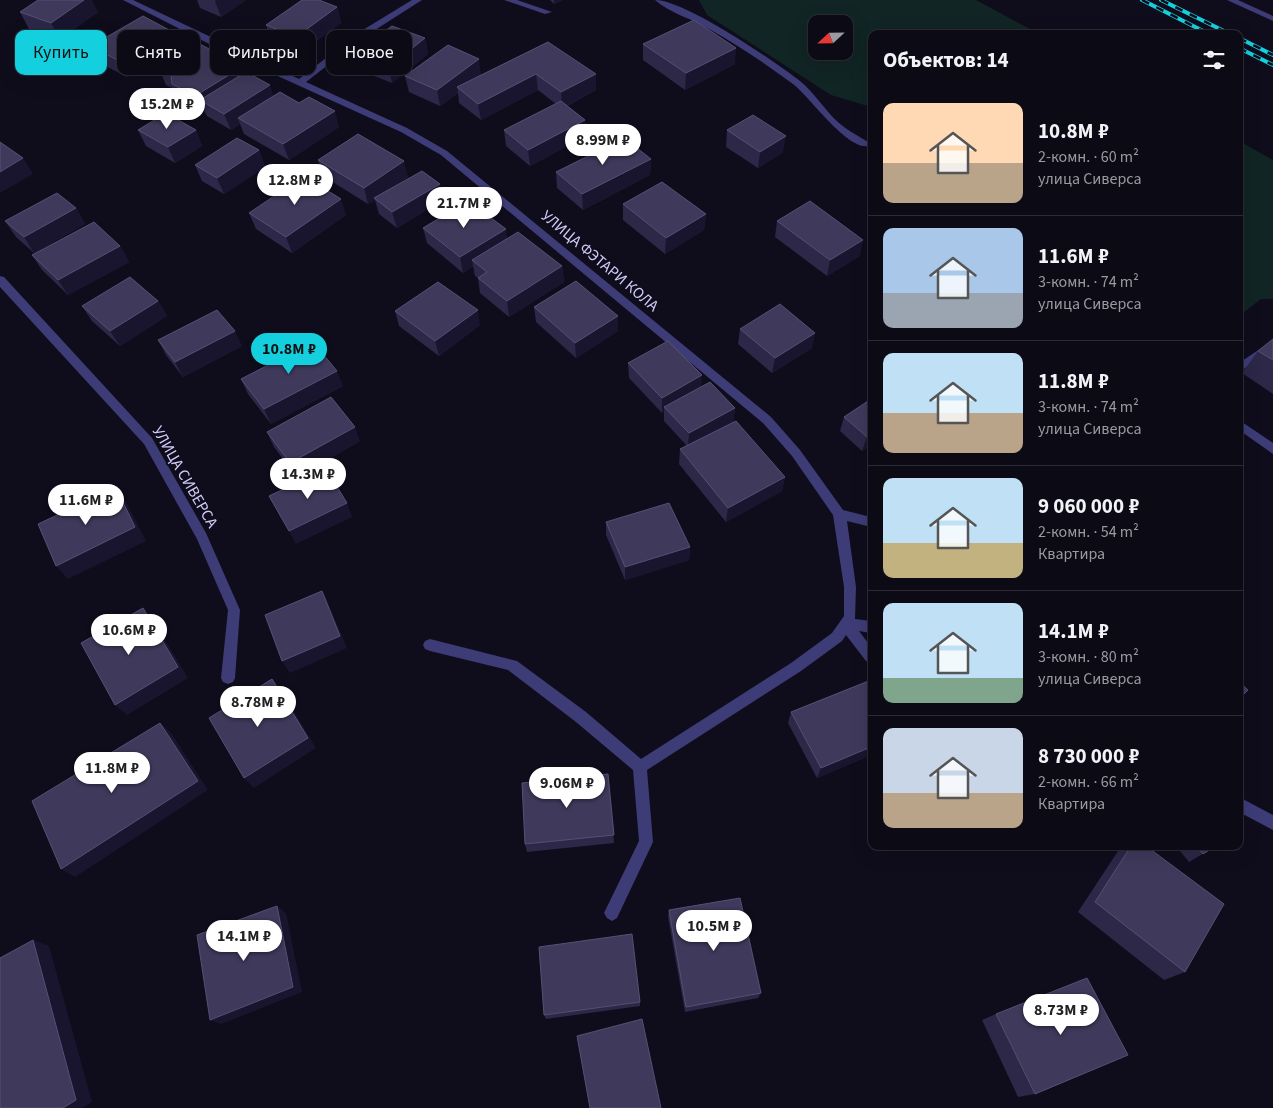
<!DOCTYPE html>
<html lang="ru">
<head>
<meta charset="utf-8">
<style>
  body { margin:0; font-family:"Source Sans 3",sans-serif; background:#14131e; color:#f1f3f6; height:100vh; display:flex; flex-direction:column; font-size:19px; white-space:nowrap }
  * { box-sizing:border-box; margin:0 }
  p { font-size:16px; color:#9a9aa0 }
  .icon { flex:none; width:28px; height:28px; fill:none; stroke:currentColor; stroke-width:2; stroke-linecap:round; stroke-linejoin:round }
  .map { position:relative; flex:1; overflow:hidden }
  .panel { position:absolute; left:868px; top:30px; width:375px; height:820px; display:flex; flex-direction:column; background:#0b0a15; border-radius:10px; box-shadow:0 5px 20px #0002,0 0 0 1px #2b2b34 }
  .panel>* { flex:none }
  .top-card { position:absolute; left:15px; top:30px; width:475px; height:45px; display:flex; gap:10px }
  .needle { width:32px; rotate:248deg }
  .fabs { position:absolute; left:808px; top:15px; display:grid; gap:10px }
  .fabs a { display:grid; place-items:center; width:45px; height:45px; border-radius:10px; background:#0b0a15; box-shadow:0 5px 20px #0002,0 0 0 1px #2b2b34; font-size:25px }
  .price { position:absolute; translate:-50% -42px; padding:0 11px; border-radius:18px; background:#fff; color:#222; font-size:16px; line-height:32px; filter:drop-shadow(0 1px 2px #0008) }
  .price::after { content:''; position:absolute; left:50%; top:30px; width:15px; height:11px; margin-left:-8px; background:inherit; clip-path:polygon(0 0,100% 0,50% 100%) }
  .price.active { background:#14d0df; color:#111 }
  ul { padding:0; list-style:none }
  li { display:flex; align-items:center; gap:15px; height:125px; padding:0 15px }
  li+li { border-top:1px solid #2b2b34 }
  li span { display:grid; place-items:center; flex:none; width:140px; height:100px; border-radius:10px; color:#555 }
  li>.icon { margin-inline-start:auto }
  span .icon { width:60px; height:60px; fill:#fffc; stroke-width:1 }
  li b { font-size:21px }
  h2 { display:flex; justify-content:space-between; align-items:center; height:60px; padding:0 15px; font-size:21px }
  .tag { padding:0 18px; border-radius:10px; background:#0b0a15; box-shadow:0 5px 20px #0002,0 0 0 1px #2b2b34; font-size:18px; line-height:45px }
  .tag.active { background:#14d0df; color:#111 }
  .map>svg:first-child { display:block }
</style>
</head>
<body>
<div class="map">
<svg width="1273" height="1108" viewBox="0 0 1273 1108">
  <rect width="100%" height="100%" fill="#0f0d1c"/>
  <path fill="#112524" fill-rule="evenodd" d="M699 0H976L1039 34H871V107L831 95 707 15ZM816 24H844V51H816Z
    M1239 141 1273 160V299H1261L1239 316Z"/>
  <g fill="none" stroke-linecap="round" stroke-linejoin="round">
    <path fill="#3d3c77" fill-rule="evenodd" d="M123 0H133L299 79 358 33 412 0H422L364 37 306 82 407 128 447 151 771 417 800 450 843 510 871 517V527L847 521 856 587 855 619 871 621V633L859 631 871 647V663L866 661 846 635 842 641 801 671 647 770 653 842 617 918 612 921 607 918 604 913 639 841 633 770 576 722 508 670 430 651 425 649 423 645 425 641 430 639 517 661 586 712 641 759 791 663 832 633 844 616V587L833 515 792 456 763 423 441 155 401 132 225 52Z
      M504 0H517L552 12 545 14Z
      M655 0C685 0 774 61 800 81 815 93 825 111 839 123 848 131 859 136 868 142V146C847 150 809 96 793 84 766 64 738 45 709 29 693 19 669 13 655 0Z
      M1227 0H1238L1273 16V21Z
      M0 276 4 277 152 438 206 533 240 610 235 678 233 682 228 684 223 682 221 678 228 610 197 539 144 444 0 287Z
      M1273 340V350L1239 372V363Z
      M1239 420 1273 443V454L1239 430Z
      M1239 797 1273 815V830L1239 812Z"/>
    <defs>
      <path id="rail" d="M1142 0 1209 34
        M1161 0 1230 34
        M1239 38 1273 55
        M1239 48 1273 65"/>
    </defs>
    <use href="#rail" stroke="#14d0df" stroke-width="4"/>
    <use href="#rail" stroke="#0f0d1c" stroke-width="2.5" stroke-dasharray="8" stroke-linecap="butt"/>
  </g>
  <path fill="#2d2748" d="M197 0H246L221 17 200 8Z
    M550 0H563L554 4Z
    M337 7 341 23 300 53 271 41 266 25Z
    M20 12H98L60 39 29 29Z
    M171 31 178 47 127 77 98 62 91 46Z
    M425 38 428 54 392 83 359 70 355 54Z
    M548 42 596 90 567 106 585 120 586 136 530 166 506 146 504 130 556 104 538 90 481 120 459 103 458 93 440 106 409 92 405 76 481 75Z
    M643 44 735 64 685 90 643 60Z
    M159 68 244 73 274 96 339 127 289 160 244 134 240 124 231 130 207 116 204 111 201 113 179 100 174 89 166 85Z
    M138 130H196L202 146 175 163 146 146Z
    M727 130 783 152 758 168 726 147Z
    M259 150 265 167 224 194 202 181 195 165Z
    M651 159 650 175 583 210 557 188 556 172Z
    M318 160 408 177 393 187 443 200 397 228 379 214 375 200 368 204 323 176Z
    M623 204 706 214 704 230 665 254 623 220Z
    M76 208 85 224 34 253 16 237 5 221Z
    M249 213 346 215 292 253 256 229Z
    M777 221 860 256 827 276 775 237Z
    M423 228 507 239 562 266 564 282 509 317 480 293 478 278 475 276 473 266 463 273 427 243Z
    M120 246 129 262 68 295 42 270 32 255Z
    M158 301 167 316 120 346 92 321 82 306Z
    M534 307 618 316V331L576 358 536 322Z
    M395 311 480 325 439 356 399 326Z
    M740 329 812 348 772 373 738 344Z
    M1273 339V394L1242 373 1258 351Z
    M158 340 242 346 183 377 166 355Z
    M628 363 701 387 735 408 733 422 785 477 782 491 726 522 679 464 680 449 687 446 664 421V411L662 413 629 378Z
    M241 379 343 386 271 424 248 394Z
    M871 399V445L862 451 840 431 844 417Z
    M267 432 360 441 297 477 274 447Z
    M606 522 690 547 689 560 625 580 606 535Z
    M871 680V755L817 778 788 723 791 712Z
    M608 774 614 843 527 852 525 844Z
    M1124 846H1146L1185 972 1164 980 1078 912 1118 851Z
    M1176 846H1216L1189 862Z
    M669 910 761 993 758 998 685 1012 668 917Z
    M640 1002V1006L546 1019 544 1015Z
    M996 1014 1035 1094 1018 1097 982 1020Z"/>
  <path fill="#1a152f" d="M84 0H92L98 12 60 39 51 23Z
    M216 0H246L221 17 215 1Z
    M554 0H563L554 4Z
    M337 7 341 23 300 53 296 37Z
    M171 31 178 47 127 77 119 61Z
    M425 38 428 54 392 83 389 67Z
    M736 48 735 64 685 90 686 73Z
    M479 59 481 75 457 87 458 93 440 106 437 90Z
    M242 67 248 83 200 100 204 111 201 113 195 96Z
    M536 74 538 90 481 120 478 104Z
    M596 74V90L562 108 561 92Z
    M270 85 275 101 238 118 240 124 231 130 224 114Z
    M335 111 339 127 289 160 283 144Z
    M585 120 586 136 530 166 528 150Z
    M196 130 202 146 175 163 168 147Z
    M786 136 783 152 758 168 760 152Z
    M259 150 265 167 224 194 217 178Z
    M23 158 33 174 0 193V172Z
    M651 159 650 175 583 210 582 194Z
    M404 161 408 177 376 199 374 198 375 200 368 204 364 188Z
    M440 184 443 200 397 228 392 212Z
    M341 199 346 215 292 253 286 237Z
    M76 208 85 224 34 253 24 237Z
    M706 214 704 230 665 254 666 238Z
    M506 229 508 245 472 260 473 266 463 273 460 257Z
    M863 240 860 256 827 276 830 260Z
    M120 246 129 262 68 295 58 280Z
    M562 266 564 282 509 317 507 301Z
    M158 301 167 316 120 346 110 331Z
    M478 310 480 325 439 356 435 341Z
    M618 316V331L576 358 575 343Z
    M235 331 242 346 183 377 175 362Z
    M815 333 812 348 772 373 775 358Z
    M337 371 343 386 271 424 264 409Z
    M702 375 701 390 664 407V411L662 413V398Z
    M735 408 733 422 688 448 689 433Z
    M355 427 360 441 297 477 290 463Z
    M871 434V445L862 451 867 437Z
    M785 477 782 491 726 522 728 508Z
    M116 488 126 502 146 541 68 579 56 566Z
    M347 503 352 517 296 544 289 531Z
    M690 547 689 560 625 580V567Z
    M322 591 328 603 347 648 290 673 282 661Z
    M143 608 153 620 188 678 127 715 115 705Z
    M272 679 281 690 316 748 254 788 244 778Z
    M160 723 171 733 208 790 75 877 61 869Z
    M871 747V755L817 778 821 768Z
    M277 906 286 913 302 992 221 1024 210 1020Z
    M33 940 49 946 92 1102 82 1108H63Z"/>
  <path fill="#3f395b" stroke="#565074" d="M38 0H84L51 23 20 12Z
    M302 0H319L337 7 296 37 266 25Z
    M143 16 171 31 119 61 91 46Z
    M694 20 736 48 686 73 643 44Z
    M392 26 425 38 389 67 355 54Z
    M548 42 596 74 561 92 536 74 478 104 457 87Z
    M200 44 242 67 195 96 172 84 171 75 159 68Z
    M448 45 479 59 437 90 405 76Z
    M246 72 270 85 224 114 200 100Z
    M280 92 299 103 309 97 335 111 283 144 238 118Z
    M561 101 585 120 528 150 504 130Z
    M166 113 196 130 168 147 138 130Z
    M753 115 786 136 760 152 727 130Z
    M358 134 404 161 364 188 318 160Z
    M237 138 259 150 217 178 195 165Z
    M624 138 651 159 582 194 556 172Z
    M0 142 23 158 0 172Z
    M422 171 440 184 392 212 374 198Z
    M304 176 341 199 286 237 249 213Z
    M662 182 706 214 666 238 623 204Z
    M57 193 76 208 24 237 5 221Z
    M468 201 506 229 460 257 423 228Z
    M810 201 863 240 830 260 777 221Z
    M94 222 120 246 58 280 32 255Z
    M518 232 562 266 507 301 478 278 487 272 472 260Z
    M130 277 158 301 110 331 82 306Z
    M576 281 618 316 575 343 534 307Z
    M438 282 478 310 435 341 395 311Z
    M780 304 815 333 775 358 740 329Z
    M217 310 235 331 175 362 158 340Z
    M1273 339V360L1258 351Z
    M668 341 702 375 662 398 628 363Z
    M313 342 337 371 264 409 241 379Z
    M710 382 735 408 689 433 664 407Z
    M331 397 355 427 290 463 267 432Z
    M871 399V434L867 437 844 417Z
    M736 421 785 477 728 508 680 449Z
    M326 469 347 503 289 531 269 496Z
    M116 488 135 527 56 566 38 524Z
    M669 503 690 547 625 567 606 522Z
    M322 591 340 636 282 661 265 615Z
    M143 608 178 667 115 705 81 643Z
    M272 679 308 738 244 778 209 718Z
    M871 680V747L821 768 791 712Z
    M1239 682 1248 690 1239 699Z
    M160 723 198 781 61 869 32 801Z
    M608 774 614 835 525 844 522 783Z
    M1131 846H1146L1224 904 1185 972 1095 902Z
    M1196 846H1216L1203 854Z
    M740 898 761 993 686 1007 669 910Z
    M277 906 293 987 210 1020 197 935Z
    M632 934 640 1002 544 1015 539 947Z
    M33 940 76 1100 63 1108H0V958Z
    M1087 978 1128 1055 1035 1094 996 1014Z
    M642 1019 661 1108H590L577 1036Z"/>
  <g text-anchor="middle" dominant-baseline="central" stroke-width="4" stroke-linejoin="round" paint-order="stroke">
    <g font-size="16" fill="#d1cdfa" stroke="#0f0d1c">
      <text transform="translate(600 261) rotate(40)">УЛИЦА ФЭТАРИ КОЛА</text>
      <text transform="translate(185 477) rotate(60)">УЛИЦА СИВЕРСА</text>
    </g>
  </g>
</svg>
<div class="fabs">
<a><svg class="needle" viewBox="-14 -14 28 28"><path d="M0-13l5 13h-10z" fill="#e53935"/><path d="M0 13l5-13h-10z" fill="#9a9aa0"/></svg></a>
</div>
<b class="price" style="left:167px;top:130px">15.2M ₽</b>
<b class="price" style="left:603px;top:166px">8.99M ₽</b>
<b class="price" style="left:295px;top:206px">12.8M ₽</b>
<b class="price" style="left:464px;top:229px">21.7M ₽</b>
<b class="price active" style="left:289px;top:375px">10.8M ₽</b>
<b class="price" style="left:308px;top:500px">14.3M ₽</b>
<b class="price" style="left:86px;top:526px">11.6M ₽</b>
<b class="price" style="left:129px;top:656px">10.6M ₽</b>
<b class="price" style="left:258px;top:728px">8.78M ₽</b>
<b class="price" style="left:112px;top:794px">11.8M ₽</b>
<b class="price" style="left:567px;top:809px">9.06M ₽</b>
<b class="price" style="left:714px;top:952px">10.5M ₽</b>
<b class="price" style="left:244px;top:962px">14.1M ₽</b>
<b class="price" style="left:1061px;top:1036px">8.73M ₽</b>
<div class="top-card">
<a class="tag active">Купить</a>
<a class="tag">Снять</a>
<a class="tag">Фильтры</a>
<a class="tag">Новое</a>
</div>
<section class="panel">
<h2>Объектов: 14<svg class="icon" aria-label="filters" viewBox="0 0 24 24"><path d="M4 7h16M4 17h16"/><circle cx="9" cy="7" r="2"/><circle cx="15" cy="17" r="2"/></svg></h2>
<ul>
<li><span style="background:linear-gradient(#ffd9b3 60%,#b9a48a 0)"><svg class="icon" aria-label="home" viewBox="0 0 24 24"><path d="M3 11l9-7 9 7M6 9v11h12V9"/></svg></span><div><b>10.8M ₽</b><p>2-комн. · 60 m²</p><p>улица Сиверса</p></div></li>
<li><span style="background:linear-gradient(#a9c7e8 65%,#9aa5b1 0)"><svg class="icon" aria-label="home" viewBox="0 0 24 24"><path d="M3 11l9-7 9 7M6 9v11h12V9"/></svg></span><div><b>11.6M ₽</b><p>3-комн. · 74 m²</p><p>улица Сиверса</p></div></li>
<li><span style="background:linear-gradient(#bfe0f5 60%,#b9a48a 0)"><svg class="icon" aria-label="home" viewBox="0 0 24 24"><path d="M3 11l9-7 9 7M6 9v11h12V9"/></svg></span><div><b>11.8M ₽</b><p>3-комн. · 74 m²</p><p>улица Сиверса</p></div></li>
<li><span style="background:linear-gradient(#bfe0f5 65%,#c2b280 0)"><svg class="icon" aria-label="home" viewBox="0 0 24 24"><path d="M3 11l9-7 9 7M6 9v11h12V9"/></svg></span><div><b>9 060 000 ₽</b><p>2-комн. · 54 m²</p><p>Квартира</p></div></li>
<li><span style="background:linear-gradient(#bfe0f5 75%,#7fa58c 0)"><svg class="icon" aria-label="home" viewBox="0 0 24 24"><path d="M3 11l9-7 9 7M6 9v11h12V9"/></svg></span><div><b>14.1M ₽</b><p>3-комн. · 80 m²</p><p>улица Сиверса</p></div></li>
<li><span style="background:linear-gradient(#c9d6e8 65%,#b9a48a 0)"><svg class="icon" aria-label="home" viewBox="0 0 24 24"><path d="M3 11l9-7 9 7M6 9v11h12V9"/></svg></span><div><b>8 730 000 ₽</b><p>2-комн. · 66 m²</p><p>Квартира</p></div></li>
</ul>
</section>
</div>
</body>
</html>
